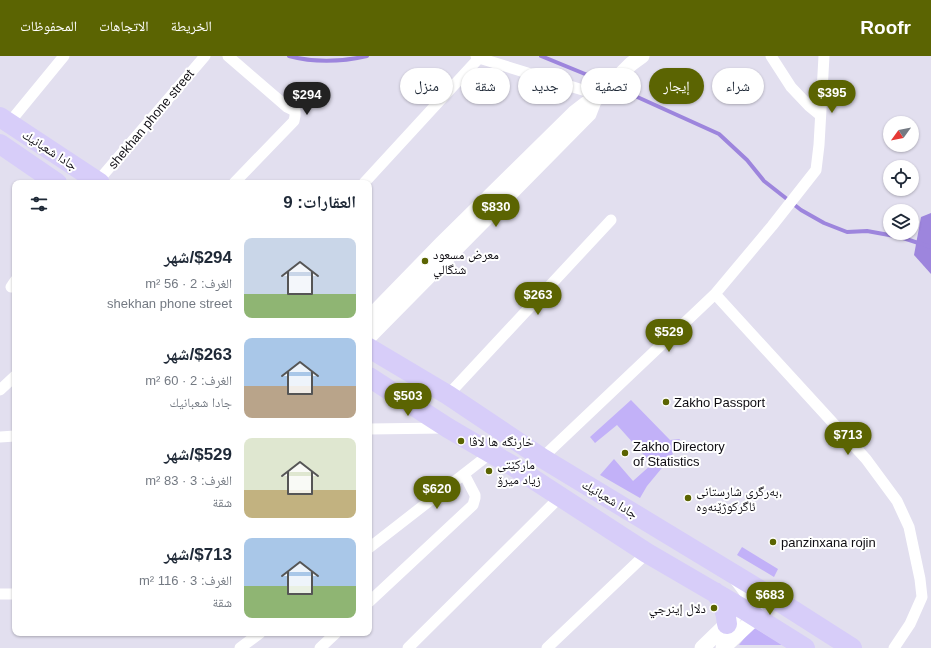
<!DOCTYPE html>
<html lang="ar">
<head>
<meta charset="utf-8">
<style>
  body { margin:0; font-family:Helvetica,"Noto Naskh Arabic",sans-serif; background:#f2f2f3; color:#1f2937; direction:rtl; height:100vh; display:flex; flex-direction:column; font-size:15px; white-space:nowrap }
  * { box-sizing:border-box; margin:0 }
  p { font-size:13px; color:#747a83 }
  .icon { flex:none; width:22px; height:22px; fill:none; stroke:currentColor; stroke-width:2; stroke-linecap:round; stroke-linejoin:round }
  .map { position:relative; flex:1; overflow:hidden; direction:ltr }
  .panel { position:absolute; left:12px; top:124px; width:360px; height:456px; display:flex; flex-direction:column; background:#fff; border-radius:8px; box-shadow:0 1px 3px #0004; direction:rtl }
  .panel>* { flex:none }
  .hud { position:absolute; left:384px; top:12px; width:380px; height:36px; direction:rtl; display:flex; gap:8px }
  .needle { width:26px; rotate:237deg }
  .controls { position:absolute; left:883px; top:60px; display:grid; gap:8px }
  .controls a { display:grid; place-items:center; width:36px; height:36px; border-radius:50%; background:#fff; box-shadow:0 1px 3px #0004; font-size:20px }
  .price { position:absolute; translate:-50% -34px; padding:0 9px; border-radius:14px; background:#5b6402; color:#fff; font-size:13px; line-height:26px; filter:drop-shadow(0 1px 2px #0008) }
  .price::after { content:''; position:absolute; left:50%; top:24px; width:12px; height:9px; margin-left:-6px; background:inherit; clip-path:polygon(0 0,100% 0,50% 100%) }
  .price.active { background:#222; color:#fff }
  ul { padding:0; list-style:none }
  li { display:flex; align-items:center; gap:12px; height:100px; padding:0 16px }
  li span { display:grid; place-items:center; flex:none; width:112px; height:80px; border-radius:8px; color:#555 }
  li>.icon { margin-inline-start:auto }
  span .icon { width:48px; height:48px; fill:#fffc; stroke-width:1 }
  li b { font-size:17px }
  h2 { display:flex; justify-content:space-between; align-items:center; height:48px; padding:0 16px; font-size:17px }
  .tag { padding:0 14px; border-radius:18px; background:#fff; box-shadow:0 1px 3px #0004; font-size:14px; line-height:36px }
  .tag.active { background:#5b6402; color:#fff }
  header { display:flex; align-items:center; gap:24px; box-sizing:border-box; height:56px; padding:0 20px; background:#5b6402; color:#fff }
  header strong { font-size:19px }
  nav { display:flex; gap:22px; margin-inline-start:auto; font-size:14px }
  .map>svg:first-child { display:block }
</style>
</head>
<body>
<header>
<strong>Roofr</strong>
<nav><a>الخريطة</a><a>الاتجاهات</a><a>المحفوظات</a></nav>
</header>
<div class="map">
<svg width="931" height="592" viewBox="0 0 931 592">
  <rect width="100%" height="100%" fill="#e2dfef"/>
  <path fill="#c2b1f8" d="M631 344 670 384 680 383 671 401 647 430 640 442 600 419 614 403 633 425 652 408 617 369 595 387 590 381Z
    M742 491 778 513 774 521 737 499Z
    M753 571 783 589H739Z"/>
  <path fill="#9d85dd" d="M931 157V218L914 199 921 161Z"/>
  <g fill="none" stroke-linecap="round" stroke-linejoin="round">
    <path stroke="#9d85dd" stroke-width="4" d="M289 0C315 7 341 6 367 0
      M541 0 607 27
      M613 30 719 78 747 104 764 125 801 154 824 167 847 176 867 175 900 181 931 191"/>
    <path stroke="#fff" stroke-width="11" d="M228 0 287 51 295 55V60L294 65 234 127
      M476 0 479 2 599 39
      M771 0 791 31 809 50 820 59
      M9 67 64 0
      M98 125 205 0
      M364 127 479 2
      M11 231 15 225
      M715 238 866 403 897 445 909 471 920 523 922 541 910 568 894 592
      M0 334 15 320
      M448 339 611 164
      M369 373 444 372
      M0 381 15 380
      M542 402 715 238 772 170 816 114 819 89 824 0
      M369 492 491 397
      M0 538H15
      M369 546 473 449 475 442V439L464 418
      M240 592 260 577
      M320 592 336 577
      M408 592 560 441
      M547 592 647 497"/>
    <path stroke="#fff" stroke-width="15" d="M369 262 441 188 574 57 587 47 594 45 631 8 642 0
      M369 281 583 64 589 58 594 45
      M702 592 734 561
      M723 592 756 561C756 546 745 534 736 522"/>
    <path stroke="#d7cdf9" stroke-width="20" d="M0 61 9 67 100 127
      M0 88 57 127
      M369 292 448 339 542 402 780 546 852 592
      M369 321 448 372 513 410 647 497 743 553 805 592
      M715 536C723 546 726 556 727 568"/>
  </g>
  <g fill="#5b6402" stroke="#fff" stroke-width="1.5">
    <circle cx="425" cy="205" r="4"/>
    <circle cx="666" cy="346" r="4"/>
    <circle cx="461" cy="385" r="4"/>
    <circle cx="625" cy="397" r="4"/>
    <circle cx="489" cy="415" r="4"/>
    <circle cx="688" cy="442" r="4"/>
    <circle cx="773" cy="486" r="4"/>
    <circle cx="714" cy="552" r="4"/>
  </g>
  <g text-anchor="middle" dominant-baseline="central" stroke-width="4" stroke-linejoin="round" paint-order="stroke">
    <g font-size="13" fill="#0e0c12" stroke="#fff">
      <text transform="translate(151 63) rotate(-50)">shekhan phone street</text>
      <text transform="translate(50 94) rotate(33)">جادا شعبانيك</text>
      <text transform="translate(610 443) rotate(31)">جادا شعبانيك</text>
    </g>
    <g font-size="13" fill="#0e0c12" stroke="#fff" text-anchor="start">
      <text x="433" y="198">معرض مسعود<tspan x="433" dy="15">شنگالي</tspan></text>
      <text x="674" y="346">Zakho Passport</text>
      <text x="469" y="385">خارنگه ها لاڤا</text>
      <text x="633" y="390">Zakho Directory<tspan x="633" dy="15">of Statistics</tspan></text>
      <text x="497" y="408">مارکێتی<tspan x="497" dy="15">زیاد میرۆ</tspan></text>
      <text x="696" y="435">بەرگری شارستانی,<tspan x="696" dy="15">ئاگرکوژێنەوە</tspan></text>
      <text x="781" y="486">panzinxana rojin</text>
      <text x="706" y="552" text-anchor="end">دلال إينرجي</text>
    </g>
  </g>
</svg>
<div class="controls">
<a><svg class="needle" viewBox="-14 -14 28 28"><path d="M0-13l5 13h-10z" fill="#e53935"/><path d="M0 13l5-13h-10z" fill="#747a83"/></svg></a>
<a><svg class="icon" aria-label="locate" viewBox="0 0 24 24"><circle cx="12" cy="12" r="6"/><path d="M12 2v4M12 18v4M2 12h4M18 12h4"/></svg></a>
<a><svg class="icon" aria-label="layers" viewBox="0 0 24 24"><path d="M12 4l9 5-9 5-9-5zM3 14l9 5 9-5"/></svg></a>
</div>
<b class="price" style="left:832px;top:58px">$395</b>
<b class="price active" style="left:307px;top:60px">$294</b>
<b class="price" style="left:496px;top:172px">$830</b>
<b class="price" style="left:538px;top:260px">$263</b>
<b class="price" style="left:669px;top:297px">$529</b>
<b class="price" style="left:408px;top:361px">$503</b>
<b class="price" style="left:848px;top:400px">$713</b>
<b class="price" style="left:437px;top:454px">$620</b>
<b class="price" style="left:770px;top:560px">$683</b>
<div class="hud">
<a class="tag">شراء</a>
<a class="tag active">إيجار</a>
<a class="tag">تصفية</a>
<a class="tag">جديد</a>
<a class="tag">شقة</a>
<a class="tag">منزل</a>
</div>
<section class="panel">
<h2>العقارات: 9<svg class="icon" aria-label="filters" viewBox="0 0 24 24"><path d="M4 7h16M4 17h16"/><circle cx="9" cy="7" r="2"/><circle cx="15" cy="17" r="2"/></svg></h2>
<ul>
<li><span style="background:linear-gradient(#c9d6e8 70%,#8fb573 0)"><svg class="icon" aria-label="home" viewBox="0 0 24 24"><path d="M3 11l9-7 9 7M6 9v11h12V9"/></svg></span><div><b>$294/شهر</b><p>الغرف: 2 · 56 m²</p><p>shekhan phone street</p></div></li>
<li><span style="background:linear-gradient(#a9c7e8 60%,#b9a48a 0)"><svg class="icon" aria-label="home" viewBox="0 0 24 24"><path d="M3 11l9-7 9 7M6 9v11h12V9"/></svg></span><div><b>$263/شهر</b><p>الغرف: 2 · 60 m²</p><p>جادا شعبانيك</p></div></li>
<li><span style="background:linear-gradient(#dfe7d0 65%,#c2b280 0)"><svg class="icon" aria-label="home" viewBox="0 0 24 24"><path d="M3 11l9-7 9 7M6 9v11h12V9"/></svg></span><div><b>$529/شهر</b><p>الغرف: 3 · 83 m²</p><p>شقة</p></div></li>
<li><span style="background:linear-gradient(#a9c7e8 60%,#8fb573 0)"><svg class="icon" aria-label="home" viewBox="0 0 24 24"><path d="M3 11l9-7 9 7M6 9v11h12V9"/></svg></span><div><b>$713/شهر</b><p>الغرف: 3 · 116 m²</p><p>شقة</p></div></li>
</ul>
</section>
</div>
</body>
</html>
